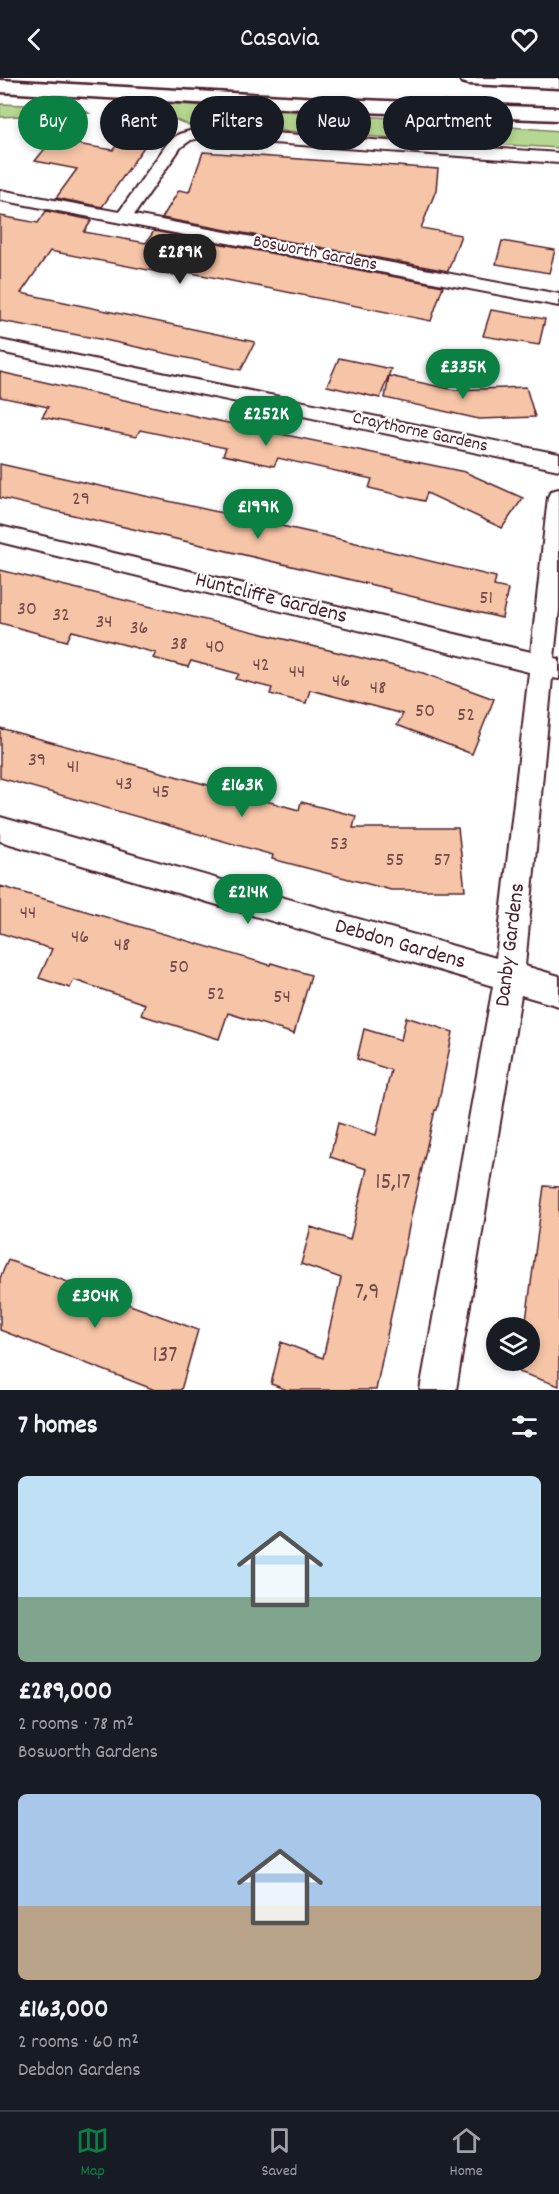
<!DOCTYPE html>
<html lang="en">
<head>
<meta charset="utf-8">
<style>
  body { margin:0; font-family:Dekko,sans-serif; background:#242831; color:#f1f3f6; height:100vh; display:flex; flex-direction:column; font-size:22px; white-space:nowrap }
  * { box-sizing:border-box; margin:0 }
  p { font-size:20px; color:#9ea1a6 }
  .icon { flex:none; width:33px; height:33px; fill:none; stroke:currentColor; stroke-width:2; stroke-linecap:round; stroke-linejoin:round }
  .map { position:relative; height:1312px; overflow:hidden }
  .drawer { display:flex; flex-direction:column; background:#171b24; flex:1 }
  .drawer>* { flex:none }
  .banner { position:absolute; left:18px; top:18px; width:524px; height:54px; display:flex; gap:12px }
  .buttons { position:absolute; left:486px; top:1239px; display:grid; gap:12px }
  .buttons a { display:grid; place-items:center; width:54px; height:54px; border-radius:50%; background:#171b24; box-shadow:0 3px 9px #0003; font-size:30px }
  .price { position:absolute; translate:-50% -51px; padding:0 14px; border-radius:21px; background:#0b8043; color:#fff; font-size:20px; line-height:39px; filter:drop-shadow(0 2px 3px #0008) }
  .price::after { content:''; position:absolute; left:50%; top:36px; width:18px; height:14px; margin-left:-9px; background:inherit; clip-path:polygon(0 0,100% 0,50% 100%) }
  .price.on { background:#222; color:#fff }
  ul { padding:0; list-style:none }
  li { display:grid; align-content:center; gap:12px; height:318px; padding:0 18px }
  li span { display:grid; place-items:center; height:186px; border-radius:9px; color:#555 }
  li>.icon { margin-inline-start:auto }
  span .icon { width:108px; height:108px; fill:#fffc; stroke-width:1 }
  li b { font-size:26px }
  h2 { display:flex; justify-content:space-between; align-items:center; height:72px; padding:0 18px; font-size:26px }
  .chip { padding:0 21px; border-radius:27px; background:#171b24; box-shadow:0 3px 9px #0003; font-size:21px; line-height:54px }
  .chip.on { background:#0b8043; color:#fff }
  header { display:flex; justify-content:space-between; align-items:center; height:78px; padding:0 18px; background:#171b24; font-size:27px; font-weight:600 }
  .menu { display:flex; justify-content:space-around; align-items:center; height:84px; border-top:2px solid #363941; background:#171b24; font-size:16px; color:#9ea1a6 }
  .menu a { display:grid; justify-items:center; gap:3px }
  .menu .on { color:#0b8043 }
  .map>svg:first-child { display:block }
</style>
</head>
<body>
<header><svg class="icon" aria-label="back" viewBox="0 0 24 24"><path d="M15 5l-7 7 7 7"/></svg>Casavia<svg class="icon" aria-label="heart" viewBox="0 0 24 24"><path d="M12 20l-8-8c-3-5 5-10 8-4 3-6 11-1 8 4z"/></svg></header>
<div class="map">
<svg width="559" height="1312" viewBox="0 0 559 1312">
  <rect width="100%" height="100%" fill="#fff"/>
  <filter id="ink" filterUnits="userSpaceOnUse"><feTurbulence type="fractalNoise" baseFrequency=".0167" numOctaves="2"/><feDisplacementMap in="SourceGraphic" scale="12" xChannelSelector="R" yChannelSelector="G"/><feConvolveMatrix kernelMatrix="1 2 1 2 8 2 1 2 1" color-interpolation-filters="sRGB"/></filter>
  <g filter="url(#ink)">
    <path fill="#b5d791" stroke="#807b5e" stroke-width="1.5" d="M161 25 422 42 559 53V70L188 47 162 36Z
      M0 26 78 29 89 35 0 39Z"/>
    <path fill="#f6c4a6" stroke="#4a1f2b" stroke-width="1.5" d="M128 52 153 56 102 129 56 120 77 91 35 83 52 62 113 72Z
      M203 74 438 91 436 112 421 150 461 157 448 193 162 140 179 112 189 114Z
      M46 133 92 142 84 154 146 165 154 153 443 208 431 243 177 192 174 197 50 173 21 215 255 264 241 292 105 262 1 243 0 244V138L38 145Z
      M502 163 555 172 549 195 496 186Z
      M491 232 545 241 539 267 483 258Z
      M339 280 391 291 380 320 327 308Z
      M0 294 204 340 465 394 523 420 502 450 427 415 424 423 369 410 372 401 278 380 274 388 223 377 226 370 140 352 136 359 42 339 48 329 0 319Z
      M389 298 455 312 526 309 535 339 479 341 385 320Z
      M0 386 327 458 496 499 494 508 508 511 502 540 389 513 390 511 0 420Z
      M0 492 423 595 494 621 472 676 397 647 403 636 310 612 306 625 270 616 272 610 236 601 239 596 191 583 188 589 153 580 156 575 72 553 67 563 0 545Z
      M0 650 299 732 301 724 356 738 353 750H458L465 812H391L272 781 273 777 0 700Z
      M0 808 270 887 271 885 311 897 294 956 228 935 219 961 141 937 145 926 74 902 70 910 39 900 52 871 0 855Z
      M406 939 453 954 437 1032H435L412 1134 376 1312H287L271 1306 281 1264 323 1280 341 1200 301 1186 311 1149 350 1162 367 1091 330 1079 338 1045 376 1057 391 992 357 981 364 951 401 962Z
      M544 1108 559 1109V1308L519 1294 520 1282H530V1250H525Z
      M8 1182 198 1252 181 1312H155L0 1252V1200Z"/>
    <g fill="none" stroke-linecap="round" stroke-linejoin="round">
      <defs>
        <path id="minor" d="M200 50 559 75V85L200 60 191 62 181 69 134 137 559 216V228L0 122V112L119 134 169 63 179 56Z
          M0 262 559 376V392L0 274Z
          M559 411V532L554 580 559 581V601L552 600 525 888 559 898V928L521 917 456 1312H420L493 908 0 763V739L496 880 529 594 0 464V448L531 574 548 419 551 413Z"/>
        <path id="trunk" d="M459 0H559V10L469 6 462 4Z
          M0 2 338 21 559 30V42L338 33 0 14Z"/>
      </defs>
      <use href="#minor" stroke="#4a1f2b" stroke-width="4"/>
      <use href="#trunk" stroke="#4a1f2b" stroke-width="5"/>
      <use href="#minor" fill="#fff" fill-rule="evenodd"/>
      <use href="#trunk" fill="#fff" fill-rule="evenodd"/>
    </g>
  </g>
  <g text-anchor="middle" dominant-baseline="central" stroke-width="4.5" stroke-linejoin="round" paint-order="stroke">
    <g font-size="18" fill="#4a1f2b" stroke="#fff">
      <text transform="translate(315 176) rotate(11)">Bosworth Gardens</text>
      <text transform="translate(420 355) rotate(12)">Craythorne Gardens</text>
    </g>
    <g font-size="20" fill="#75484a">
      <text x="81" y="422">29</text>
      <text x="486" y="521">51</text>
      <text x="27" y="532">30</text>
      <text x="61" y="538">32</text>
      <text x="104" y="545">34</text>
      <text x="139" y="551">36</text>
      <text x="179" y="567">38</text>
      <text x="215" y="570">40</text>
      <text x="261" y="588">42</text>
      <text x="297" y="595">44</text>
      <text x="341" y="604">46</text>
      <text x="378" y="611">48</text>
      <text x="425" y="634">50</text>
      <text x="466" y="638">52</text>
      <text x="37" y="683">39</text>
      <text x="73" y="690">41</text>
      <text x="124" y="707">43</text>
      <text x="161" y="715">45</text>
      <text x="339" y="767">53</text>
      <text x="395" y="783">55</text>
      <text x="442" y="783">57</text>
      <text x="28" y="836">44</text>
      <text x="80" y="860">46</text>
      <text x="122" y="868">48</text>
      <text x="179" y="890">50</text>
      <text x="216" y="917">52</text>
      <text x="282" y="920">54</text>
    </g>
    <g font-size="22" fill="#4a1f2b" stroke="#fff">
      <text transform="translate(271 521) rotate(14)">Huntcliffe Gardens</text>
      <text transform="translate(400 867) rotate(16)">Debdon Gardens</text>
      <text transform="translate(511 867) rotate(-83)">Danby Gardens</text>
    </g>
    <g font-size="24" fill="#75484a">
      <text x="393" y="1105">15,17</text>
      <text x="367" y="1215">7,9</text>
      <text x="165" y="1278">137</text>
    </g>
  </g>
</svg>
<div class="buttons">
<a><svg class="icon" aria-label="layers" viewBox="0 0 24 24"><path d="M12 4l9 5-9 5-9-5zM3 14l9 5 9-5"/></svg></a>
</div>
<b class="price on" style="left:180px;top:207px">£289K</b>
<b class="price" style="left:463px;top:322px">£335K</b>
<b class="price" style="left:266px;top:369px">£252K</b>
<b class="price" style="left:258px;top:462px">£199K</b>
<b class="price" style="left:242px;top:740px">£163K</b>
<b class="price" style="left:248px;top:847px">£214K</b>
<b class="price" style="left:95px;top:1251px">£304K</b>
<div class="banner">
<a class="chip on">Buy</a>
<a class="chip">Rent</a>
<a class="chip">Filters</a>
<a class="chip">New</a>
<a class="chip">Apartment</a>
</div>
</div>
<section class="drawer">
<h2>7 homes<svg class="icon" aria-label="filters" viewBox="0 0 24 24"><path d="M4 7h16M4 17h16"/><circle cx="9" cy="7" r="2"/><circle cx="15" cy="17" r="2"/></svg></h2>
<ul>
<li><span style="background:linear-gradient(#bfe0f5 65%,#7fa58c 0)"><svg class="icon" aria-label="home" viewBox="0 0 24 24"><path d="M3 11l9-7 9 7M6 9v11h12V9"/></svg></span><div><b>£289,000</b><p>2 rooms · 78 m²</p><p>Bosworth Gardens</p></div></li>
<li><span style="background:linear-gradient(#a9c7e8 60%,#b9a48a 0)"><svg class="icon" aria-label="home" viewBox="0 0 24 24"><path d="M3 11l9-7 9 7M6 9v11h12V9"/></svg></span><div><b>£163,000</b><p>2 rooms · 60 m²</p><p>Debdon Gardens</p></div></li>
</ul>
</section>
<nav class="menu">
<a class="on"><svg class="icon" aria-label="map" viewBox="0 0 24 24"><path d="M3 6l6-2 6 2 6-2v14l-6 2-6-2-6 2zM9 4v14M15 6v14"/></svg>Map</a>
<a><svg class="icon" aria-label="saved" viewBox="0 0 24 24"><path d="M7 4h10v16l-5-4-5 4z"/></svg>Saved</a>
<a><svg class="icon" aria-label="home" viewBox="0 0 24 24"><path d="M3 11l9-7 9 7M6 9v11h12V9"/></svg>Home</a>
</nav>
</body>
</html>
